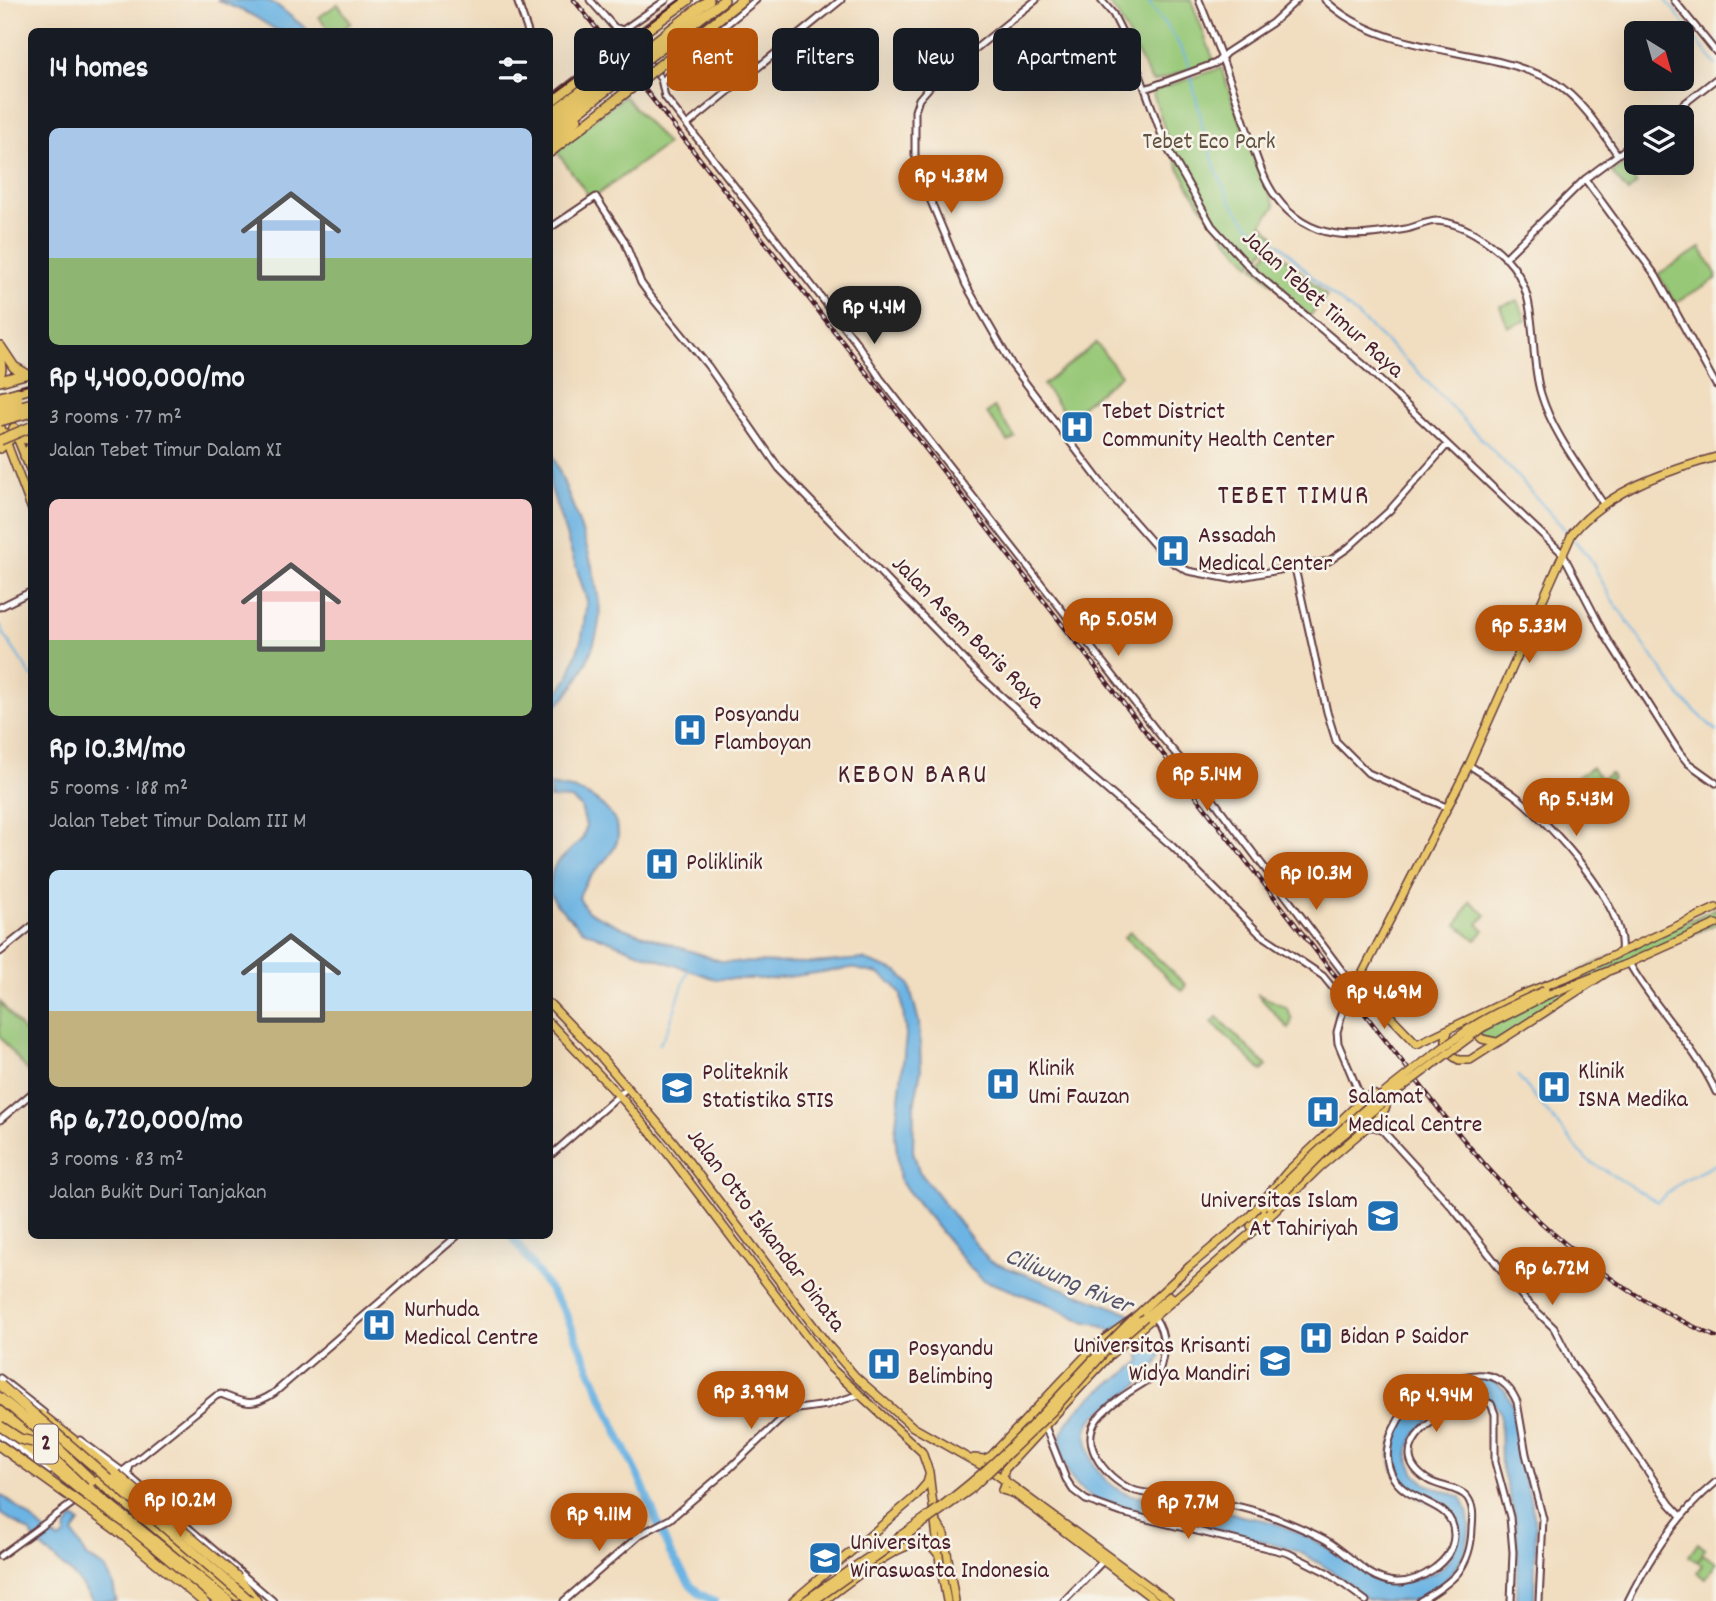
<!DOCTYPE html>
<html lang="en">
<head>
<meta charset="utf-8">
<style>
  body { margin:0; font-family:Dekko,sans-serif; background:#242831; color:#f1f3f6; height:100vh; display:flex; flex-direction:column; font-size:26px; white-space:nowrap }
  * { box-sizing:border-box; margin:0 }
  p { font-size:23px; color:#9ea1a6 }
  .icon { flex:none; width:38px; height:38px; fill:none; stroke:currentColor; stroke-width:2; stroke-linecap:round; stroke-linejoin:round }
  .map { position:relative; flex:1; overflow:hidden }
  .side { position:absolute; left:28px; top:28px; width:525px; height:1211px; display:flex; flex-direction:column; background:#171b24; border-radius:10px; box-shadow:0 7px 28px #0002 }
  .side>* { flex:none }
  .banner { position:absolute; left:574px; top:28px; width:665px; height:63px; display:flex; gap:14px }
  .needle { width:46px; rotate:143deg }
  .tools { position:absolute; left:1624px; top:21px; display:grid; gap:14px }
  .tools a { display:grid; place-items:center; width:70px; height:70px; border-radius:10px; background:#171b24; box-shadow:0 7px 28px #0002; font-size:35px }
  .price { position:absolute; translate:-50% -60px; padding:0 16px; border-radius:24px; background:#b45309; color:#fff; font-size:23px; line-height:46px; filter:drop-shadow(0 2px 4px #0008) }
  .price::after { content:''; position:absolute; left:50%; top:42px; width:21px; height:16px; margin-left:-10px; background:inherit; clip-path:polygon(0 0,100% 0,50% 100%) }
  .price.selected { background:#222; color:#fff }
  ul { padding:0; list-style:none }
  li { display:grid; align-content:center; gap:14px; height:371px; padding:0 21px }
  li span { display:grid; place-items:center; height:217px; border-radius:10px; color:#555 }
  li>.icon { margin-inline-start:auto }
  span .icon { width:126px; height:126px; fill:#fffc; stroke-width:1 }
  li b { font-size:30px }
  h2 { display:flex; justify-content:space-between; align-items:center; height:84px; padding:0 21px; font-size:30px }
  .tag { padding:0 24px; border-radius:10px; background:#171b24; box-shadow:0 7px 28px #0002; font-size:24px; line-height:63px }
  .tag.selected { background:#b45309; color:#fff }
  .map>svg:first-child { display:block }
</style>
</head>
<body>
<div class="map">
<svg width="1716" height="1601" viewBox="0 0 1716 1601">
  <rect width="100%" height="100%" fill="#f7f3e8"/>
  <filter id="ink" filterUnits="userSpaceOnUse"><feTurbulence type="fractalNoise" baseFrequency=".0143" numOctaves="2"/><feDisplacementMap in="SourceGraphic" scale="14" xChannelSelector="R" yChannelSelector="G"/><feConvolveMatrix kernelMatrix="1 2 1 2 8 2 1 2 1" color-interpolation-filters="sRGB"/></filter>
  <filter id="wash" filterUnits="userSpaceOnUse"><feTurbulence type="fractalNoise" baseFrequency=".00686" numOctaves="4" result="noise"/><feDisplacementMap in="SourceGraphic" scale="28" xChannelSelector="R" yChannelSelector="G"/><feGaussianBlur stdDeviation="1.57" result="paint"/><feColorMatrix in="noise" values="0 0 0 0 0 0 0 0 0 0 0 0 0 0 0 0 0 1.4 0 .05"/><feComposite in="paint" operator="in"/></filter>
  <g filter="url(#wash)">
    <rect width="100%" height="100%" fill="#f1ddbf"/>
    <path fill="#97c877" stroke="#707451" stroke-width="2" d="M1105 0H1191L1214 61 1153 82 1151 80 1116 12Z
      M338 4 351 23 340 31H330L319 17Z
      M1221 68 1251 151 1275 206 1262 223 1276 237 1251 265C1221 234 1192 199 1175 159 1166 137 1160 113 1152 91Z
      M624 96 667 144 591 199 555 149Z
      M1622 165 1637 184 1628 192 1612 173Z
      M1273 247 1327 296 1309 317 1254 267Z
      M1701 248 1716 274V279L1675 303 1658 274Z
      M1518 300 1526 321 1508 327 1500 306Z
      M1096 343 1121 375 1068 417 1043 385Z
      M994 407 1015 437 1008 442 987 413Z
      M1592 767 1601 779 1610 773 1613 778 1573 807 1560 789Z
      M1470 901 1486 915 1478 924 1484 930 1476 940 1457 925Z
      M1716 908V924L1612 969 1496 1042 1479 1037 1482 1028 1569 976Z
      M1130 932 1186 985 1182 991 1124 937Z
      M1257 994 1286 1007 1292 1019 1289 1029Z
      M0 1002 31 1040V1075L0 1037Z
      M1217 1017 1267 1066 1262 1071 1212 1022Z
      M1698 1543 1705 1549 1698 1561 1703 1554 1716 1563 1706 1579 1697 1573 1702 1565 1689 1556Z"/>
    <path fill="#6cb4e3" stroke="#5b6a87" stroke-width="2" d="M217 0H267L278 6 309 31H278L250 14Z
      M550 449C570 497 592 550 599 602 604 635 577 692 550 711V702L568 679 582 637 587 601 550 485Z
      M550 785C558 787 568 788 576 790 600 799 630 823 613 850 602 867 584 878 579 898L587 911 623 928 723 962 812 963 863 959 898 972 909 984 919 1022 921 1070 914 1106 913 1151 919 1171 989 1261 1129 1313 1154 1339 1161 1356C1151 1379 1129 1392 1109 1406 1102 1411 1093 1416 1089 1424 1086 1431 1087 1437 1088 1444 1092 1468 1103 1481 1124 1493 1132 1497 1183 1500 1197 1503 1211 1505 1224 1511 1238 1515 1246 1518 1255 1518 1264 1520 1277 1523 1290 1529 1303 1535 1353 1557 1377 1601 1437 1571 1456 1559 1467 1523 1444 1508 1441 1506 1437 1506 1434 1505 1424 1501 1409 1493 1403 1485 1384 1459 1388 1442 1405 1418 1412 1408 1419 1398 1430 1391 1444 1383 1465 1382 1481 1378L1496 1382 1505 1390 1515 1410 1519 1450 1536 1525 1534 1601H1517L1518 1556 1515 1517 1501 1464 1500 1412 1491 1400 1482 1396 1466 1399 1429 1419 1416 1434 1409 1448 1408 1458 1415 1474 1426 1484 1461 1497C1484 1536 1455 1585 1416 1600 1410 1601 1374 1601 1369 1600 1360 1596 1352 1586 1344 1580 1329 1569 1311 1557 1294 1550 1283 1545 1269 1543 1258 1540 1237 1535 1217 1528 1196 1524 1148 1515 1078 1515 1062 1457 1058 1443 1062 1429 1071 1418 1089 1394 1118 1380 1141 1361L1137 1344 1095 1323H1086L1048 1304 983 1280 970 1268 900 1181 895 1134 906 1036 901 995 894 985 879 974 851 968 773 979H715L640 953 582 930 556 904 550 892 552 872 555 865 583 838 586 826 581 807 571 799 550 798Z
      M0 1494 25 1513 47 1533 59 1540 65 1536 66 1528 74 1518 80 1523 73 1533 86 1556 105 1568 113 1584 116 1601H93L75 1577 36 1542 31 1533 0 1513Z"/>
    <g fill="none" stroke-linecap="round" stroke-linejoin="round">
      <path stroke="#6cb4e3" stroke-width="2" d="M1147 0C1162 21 1184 45 1190 70
        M1666 0 1716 65
        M1191 76 1205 136 1216 170 1230 201 1249 225 1282 246 1320 285 1358 316 1416 370 1515 474 1568 533
        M1574 540 1589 557 1611 598 1681 697 1716 731
        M0 624 5 636 32 677
        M659 1045 668 1029 688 970
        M1517 1075 1586 1159 1657 1202 1684 1180 1716 1164"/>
      <path stroke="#6cb4e3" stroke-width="8" d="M512 1236 565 1312 623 1445 639 1477 670 1553 691 1586 700 1594 714 1601"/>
    </g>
  </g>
  <g filter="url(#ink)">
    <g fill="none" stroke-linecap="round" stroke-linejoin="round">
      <defs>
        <path id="minor" d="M517 0 528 32
          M590 0 614 27 623 30
          M1036 0 932 84 919 99 915 111V155L930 199 966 285 1012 365 1108 492 1167 559 1188 571 1230 579 1329 561 1348 548 1389 511 1447 445
          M1101 0 1113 14 1131 50 1165 144 1212 226 1252 270 1365 366 1563 554 1605 635 1679 752 1688 763 1716 783
          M1199 0C1216 41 1231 82 1245 124 1254 148 1261 177 1276 197 1309 243 1357 238 1406 229 1416 227 1427 221 1437 221 1463 223 1488 240 1506 258 1542 295 1527 349 1541 394 1553 434 1582 470 1604 505
          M1325 0C1375 48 1451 47 1515 66 1528 71 1542 74 1554 82 1581 99 1600 129 1617 154
          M1674 0 1716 52
          M623 30 632 41
          M623 30 666 0
          M644 57 661 79 665 97 856 342 880 378 1163 739 1196 777 1355 988
          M662 82 677 65 756 0
          M550 86V91
          M1145 89 1216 63 1226 53 1272 23 1297 0
          M1667 117 1716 79
          M687 125 841 0
          M1585 179 1656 276 1716 385
          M550 228 596 197 624 240 641 283 649 294 708 366 779 468 982 678 1065 754 1172 846 1259 933 1323 976 1345 1003 1337 1032 1338 1043 1362 1100
          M1505 258 1585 179 1636 141
          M1295 568 1327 712 1336 741 1368 773 1446 807
          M0 607 32 591
          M1469 765C1485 776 1503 786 1518 798 1551 825 1627 906 1621 951
          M0 952 32 926
          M1629 963C1654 1008 1694 1044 1716 1092
          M0 1120 32 1093
          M1369 1127H1375L1383 1131 1452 1207 1525 1300 1554 1328 1574 1367 1599 1400 1670 1504 1681 1516
          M550 1156 627 1088
          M1154 1317C1167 1334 1165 1355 1158 1374 1138 1387 1113 1400 1098 1418 1076 1445 1110 1483 1136 1491 1149 1495 1165 1494 1178 1496 1209 1500 1242 1506 1271 1516 1287 1522 1304 1529 1320 1537 1347 1549 1364 1580 1396 1582 1419 1583 1453 1562 1454 1536 1455 1498 1405 1506 1391 1473 1379 1445 1399 1412 1421 1395 1434 1385 1460 1376 1476 1375 1495 1373 1510 1385 1517 1402L1526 1454 1543 1519 1539 1601
          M0 1378 44 1413
          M1045 1426 1066 1479 1073 1490 1086 1500 1122 1513 1288 1553 1328 1573 1366 1601
          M0 1435 50 1471
          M80 1440 130 1477
          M130 1466 128 1472 130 1477 273 1601
          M118 1475 216 1396 221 1394C244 1403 252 1408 274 1393L457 1236
          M0 1556 77 1500
          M564 1601 641 1534 670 1519 731 1467 791 1410 827 1405 858 1395
          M1064 1601 1102 1562
          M1420 1601C1453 1582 1471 1568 1472 1528 1473 1517 1474 1506 1467 1497 1458 1487 1439 1487 1428 1480 1377 1447 1447 1407 1477 1398L1491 1404 1495 1414V1462L1510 1517 1513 1552 1511 1601
          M1628 1601C1650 1556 1677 1514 1716 1482"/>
        <path id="major" d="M0 352 2 369 0 379
          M0 425 32 510
          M16 435 32 474
          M1569 976 1518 996 1417 1044 1370 995 1355 988 1469 765 1572 534C1608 490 1664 472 1716 457
          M1567 977 1716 908
          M1547 995 1629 963 1716 924
          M550 1004 600 1056 673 1141 828 1345 856 1377 913 1427 993 1472 1169 1601
          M550 1023 624 1101 662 1146 831 1368 922 1452 929 1472 940 1564 947 1601
          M1473 1030 1482 1039 1496 1042
          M1448 1031C1443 1045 1446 1053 1459 1060H1470L1612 969
          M1251 1226 1270 1207
          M1145 1317 1170 1296
          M974 1458 985 1459 991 1456 1096 1345 1135 1317 1190 1266 1251 1215
          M1006 1482 1003 1476 1005 1469 1110 1355 1267 1219 1320 1167 1381 1115 1386 1107 1383 1098 1372 1094 1362 1100 1288 1171 1249 1217
          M1007 1483 1002 1490 1015 1494 1156 1601
          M936 1521 944 1534 955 1601
          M793 1601 914 1498 927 1483 929 1476
          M824 1601C843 1586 896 1544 920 1543 928 1543 934 1548 938 1554"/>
        <path id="highway" d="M635 38 688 0
          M643 51 709 0
          M649 57 724 0
          M659 66 742 0
          M550 102 606 59
          M550 114 602 76
          M550 123 616 72
          M550 134 622 78
          M550 143 577 119
          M550 152 630 89
          M0 346 14 367 26 374
          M0 381 25 374
          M18 392 32 388
          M2 433C14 435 18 440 32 439
          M0 448 12 437 14 428
          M25 456 32 446
          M0 1406 59 1454
          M40 1414 116 1474
          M0 1416 228 1601
          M17 1439 218 1601
          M79 1464 237 1596
          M238 1578 256 1601"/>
      </defs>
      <use href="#minor" stroke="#633c41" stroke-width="9"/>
      <use href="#major" stroke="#633c41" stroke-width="10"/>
      <use href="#highway" stroke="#633c41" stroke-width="12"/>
      <use href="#minor" stroke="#fff" stroke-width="5"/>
      <use href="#major" stroke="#e9c769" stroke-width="7"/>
      <use href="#highway" stroke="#e9c769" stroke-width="9"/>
      <path stroke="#4a1f2b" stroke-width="2" d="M550 97 680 0
        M0 392 32 384"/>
      <defs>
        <path id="rail" d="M574 0 726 192 1442 1113C1520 1213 1599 1285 1716 1337"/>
      </defs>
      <use href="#rail" stroke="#4a1f2b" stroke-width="4.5"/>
      <use href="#rail" stroke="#f7f3e8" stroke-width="2" stroke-dasharray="5" stroke-linecap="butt"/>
      <defs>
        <path id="major-bridge" d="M1262 1207C1325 1141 1394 1081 1469 1029 1492 1013 1520 1002 1545 990
          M1270 1207 1332 1144 1392 1095 1482 1028 1547 995
          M806 1600C865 1558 929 1520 983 1472 1038 1424 1083 1366 1135 1317
          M814 1601 970 1490 1052 1412 1106 1351 1145 1317"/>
        <path id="highway-bridge" d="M606 59 635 38
          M612 68 641 47
          M622 78 649 57
          M630 89 659 66
          M0 397 18 392
          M0 404 18 398
          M0 412 32 403
          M0 421 32 412
          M0 440 31 427
          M0 1385 250 1601
          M0 1398 40 1431 92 1481
          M0 1426 20 1439 33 1442
          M0 1446 120 1532 203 1601
          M116 1474 238 1578"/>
      </defs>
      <use href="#major-bridge" stroke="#633c41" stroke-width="10" stroke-linecap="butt"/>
      <use href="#highway-bridge" stroke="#633c41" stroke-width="12" stroke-linecap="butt"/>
      <use href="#major-bridge" stroke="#e9c769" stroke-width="7"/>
      <use href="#highway-bridge" stroke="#e9c769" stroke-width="9"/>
    </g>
  </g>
  <defs>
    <symbol id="hospital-square" viewBox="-11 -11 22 22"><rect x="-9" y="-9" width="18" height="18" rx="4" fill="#1f6fb2" stroke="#f7f3e8"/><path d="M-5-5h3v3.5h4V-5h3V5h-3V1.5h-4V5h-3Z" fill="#fff"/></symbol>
    <symbol id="university-square" viewBox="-11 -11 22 22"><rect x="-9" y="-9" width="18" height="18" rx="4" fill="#1f6fb2" stroke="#f7f3e8"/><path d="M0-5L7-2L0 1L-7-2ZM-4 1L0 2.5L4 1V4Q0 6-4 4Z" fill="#fff"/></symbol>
  </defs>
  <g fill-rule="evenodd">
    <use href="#hospital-square" x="1058" y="408" width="38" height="38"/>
    <use href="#hospital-square" x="1154" y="532" width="38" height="38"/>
    <use href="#hospital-square" x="671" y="711" width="38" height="38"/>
    <use href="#hospital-square" x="643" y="845" width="38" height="38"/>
    <use href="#hospital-square" x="984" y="1065" width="38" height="38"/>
    <use href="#hospital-square" x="1535" y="1068" width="38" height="38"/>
    <use href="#university-square" x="658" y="1069" width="38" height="38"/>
    <use href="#hospital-square" x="1304" y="1093" width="38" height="38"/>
    <use href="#university-square" x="1364" y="1197" width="38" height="38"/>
    <use href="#hospital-square" x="360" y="1306" width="38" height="38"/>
    <use href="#hospital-square" x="1297" y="1319" width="38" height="38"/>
    <use href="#university-square" x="1256" y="1342" width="38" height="38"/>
    <use href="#hospital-square" x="865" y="1345" width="38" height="38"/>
    <use href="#university-square" x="806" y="1539" width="38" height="38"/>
  </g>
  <g text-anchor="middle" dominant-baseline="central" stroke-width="5" stroke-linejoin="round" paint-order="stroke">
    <rect fill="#f7f3e8" stroke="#7e5f64" stroke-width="2" x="34" y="1424.5" width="24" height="39" rx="5"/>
    <g font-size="23" font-weight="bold" fill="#4a1f2b">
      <text x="46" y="1444">2</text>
    </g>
    <g font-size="24" fill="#615242" stroke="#f7f3e8">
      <text x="1209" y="143">Tebet Eco Park</text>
    </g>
    <g font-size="24" fill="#4a1f2b" stroke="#f7f3e8">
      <text transform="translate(1322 305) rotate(42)">Jalan Tebet Timur Raya</text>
      <text transform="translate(967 633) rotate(45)">Jalan Asem Baris Raya</text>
      <text transform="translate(765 1231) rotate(53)">Jalan Otto Iskandar Dinata</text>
    </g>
    <g font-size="24" fill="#4a1f2b" stroke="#f7f3e8" text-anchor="start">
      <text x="1102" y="413">Tebet District<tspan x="1102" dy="28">Community Health Center</tspan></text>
      <text x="1198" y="537">Assadah<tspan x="1198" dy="28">Medical Center</tspan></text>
      <text x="714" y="716">Posyandu<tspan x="714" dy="28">Flamboyan</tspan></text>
      <text x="686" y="864">Poliklinik</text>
      <text x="1028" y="1070">Klinik<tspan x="1028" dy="28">Umi Fauzan</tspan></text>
      <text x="1578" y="1073">Klinik<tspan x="1578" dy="28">ISNA Medika</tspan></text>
      <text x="702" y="1074">Politeknik<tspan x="702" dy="28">Statistika STIS</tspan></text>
      <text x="1348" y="1098">Salamat<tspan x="1348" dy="28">Medical Centre</tspan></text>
      <text x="1358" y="1202" text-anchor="end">Universitas Islam<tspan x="1358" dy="28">At Tahiriyah</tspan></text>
      <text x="404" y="1311">Nurhuda<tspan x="404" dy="28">Medical Centre</tspan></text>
      <text x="1340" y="1338">Bidan P Saidor</text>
      <text x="1250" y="1347" text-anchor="end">Universitas Krisanti<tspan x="1250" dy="28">Widya Mandiri</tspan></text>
      <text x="908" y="1350">Posyandu<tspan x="908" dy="28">Belimbing</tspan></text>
      <text x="850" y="1544">Universitas<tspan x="850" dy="28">Wiraswasta Indonesia</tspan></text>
    </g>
    <g font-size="26" font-style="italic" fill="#56536b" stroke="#f7f3e8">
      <text transform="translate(1068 1282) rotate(23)">Ciliwung River</text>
    </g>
    <g font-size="28" letter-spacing="2" fill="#4a1f2b" stroke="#f7f3e8">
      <text x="1294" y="498">TEBET TIMUR</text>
      <text x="913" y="777">KEBON BARU</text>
    </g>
  </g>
</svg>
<div class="tools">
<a><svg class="needle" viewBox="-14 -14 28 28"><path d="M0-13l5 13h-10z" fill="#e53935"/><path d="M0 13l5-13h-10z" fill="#9ea1a6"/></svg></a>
<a><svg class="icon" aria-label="layers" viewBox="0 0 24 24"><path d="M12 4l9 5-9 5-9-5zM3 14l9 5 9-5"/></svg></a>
</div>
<b class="price" style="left:951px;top:215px">Rp 4.38M</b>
<b class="price selected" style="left:874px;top:346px">Rp 4.4M</b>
<b class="price" style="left:1118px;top:658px">Rp 5.05M</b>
<b class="price" style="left:1529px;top:665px">Rp 5.33M</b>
<b class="price" style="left:1207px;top:813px">Rp 5.14M</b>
<b class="price" style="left:1576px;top:838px">Rp 5.43M</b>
<b class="price" style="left:1316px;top:912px">Rp 10.3M</b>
<b class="price" style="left:1384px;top:1031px">Rp 4.69M</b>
<b class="price" style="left:1552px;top:1307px">Rp 6.72M</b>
<b class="price" style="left:751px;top:1431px">Rp 3.99M</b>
<b class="price" style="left:1436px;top:1434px">Rp 4.94M</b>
<b class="price" style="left:180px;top:1539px">Rp 10.2M</b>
<b class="price" style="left:1188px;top:1541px">Rp 7.7M</b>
<b class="price" style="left:599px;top:1553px">Rp 9.11M</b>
<div class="banner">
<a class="tag">Buy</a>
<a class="tag selected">Rent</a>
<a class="tag">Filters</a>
<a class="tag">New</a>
<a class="tag">Apartment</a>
</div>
<section class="side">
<h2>14 homes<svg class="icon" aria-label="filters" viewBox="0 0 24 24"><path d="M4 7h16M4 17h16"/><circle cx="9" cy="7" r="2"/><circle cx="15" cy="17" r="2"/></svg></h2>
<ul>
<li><span style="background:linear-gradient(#a9c7e8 60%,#8fb573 0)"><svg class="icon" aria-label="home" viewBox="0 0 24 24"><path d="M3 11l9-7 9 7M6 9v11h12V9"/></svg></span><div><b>Rp 4,400,000/mo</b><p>3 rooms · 77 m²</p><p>Jalan Tebet Timur Dalam XI</p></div></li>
<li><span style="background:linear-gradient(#f6c9c9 65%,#8fb573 0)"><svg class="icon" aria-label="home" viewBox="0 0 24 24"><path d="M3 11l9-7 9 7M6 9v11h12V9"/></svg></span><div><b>Rp 10.3M/mo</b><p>5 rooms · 188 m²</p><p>Jalan Tebet Timur Dalam III M</p></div></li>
<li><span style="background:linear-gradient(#bfe0f5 65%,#c2b280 0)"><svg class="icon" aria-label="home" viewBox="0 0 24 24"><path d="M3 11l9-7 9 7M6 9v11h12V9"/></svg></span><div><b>Rp 6,720,000/mo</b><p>3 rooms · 83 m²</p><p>Jalan Bukit Duri Tanjakan</p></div></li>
</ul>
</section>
</div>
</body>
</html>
